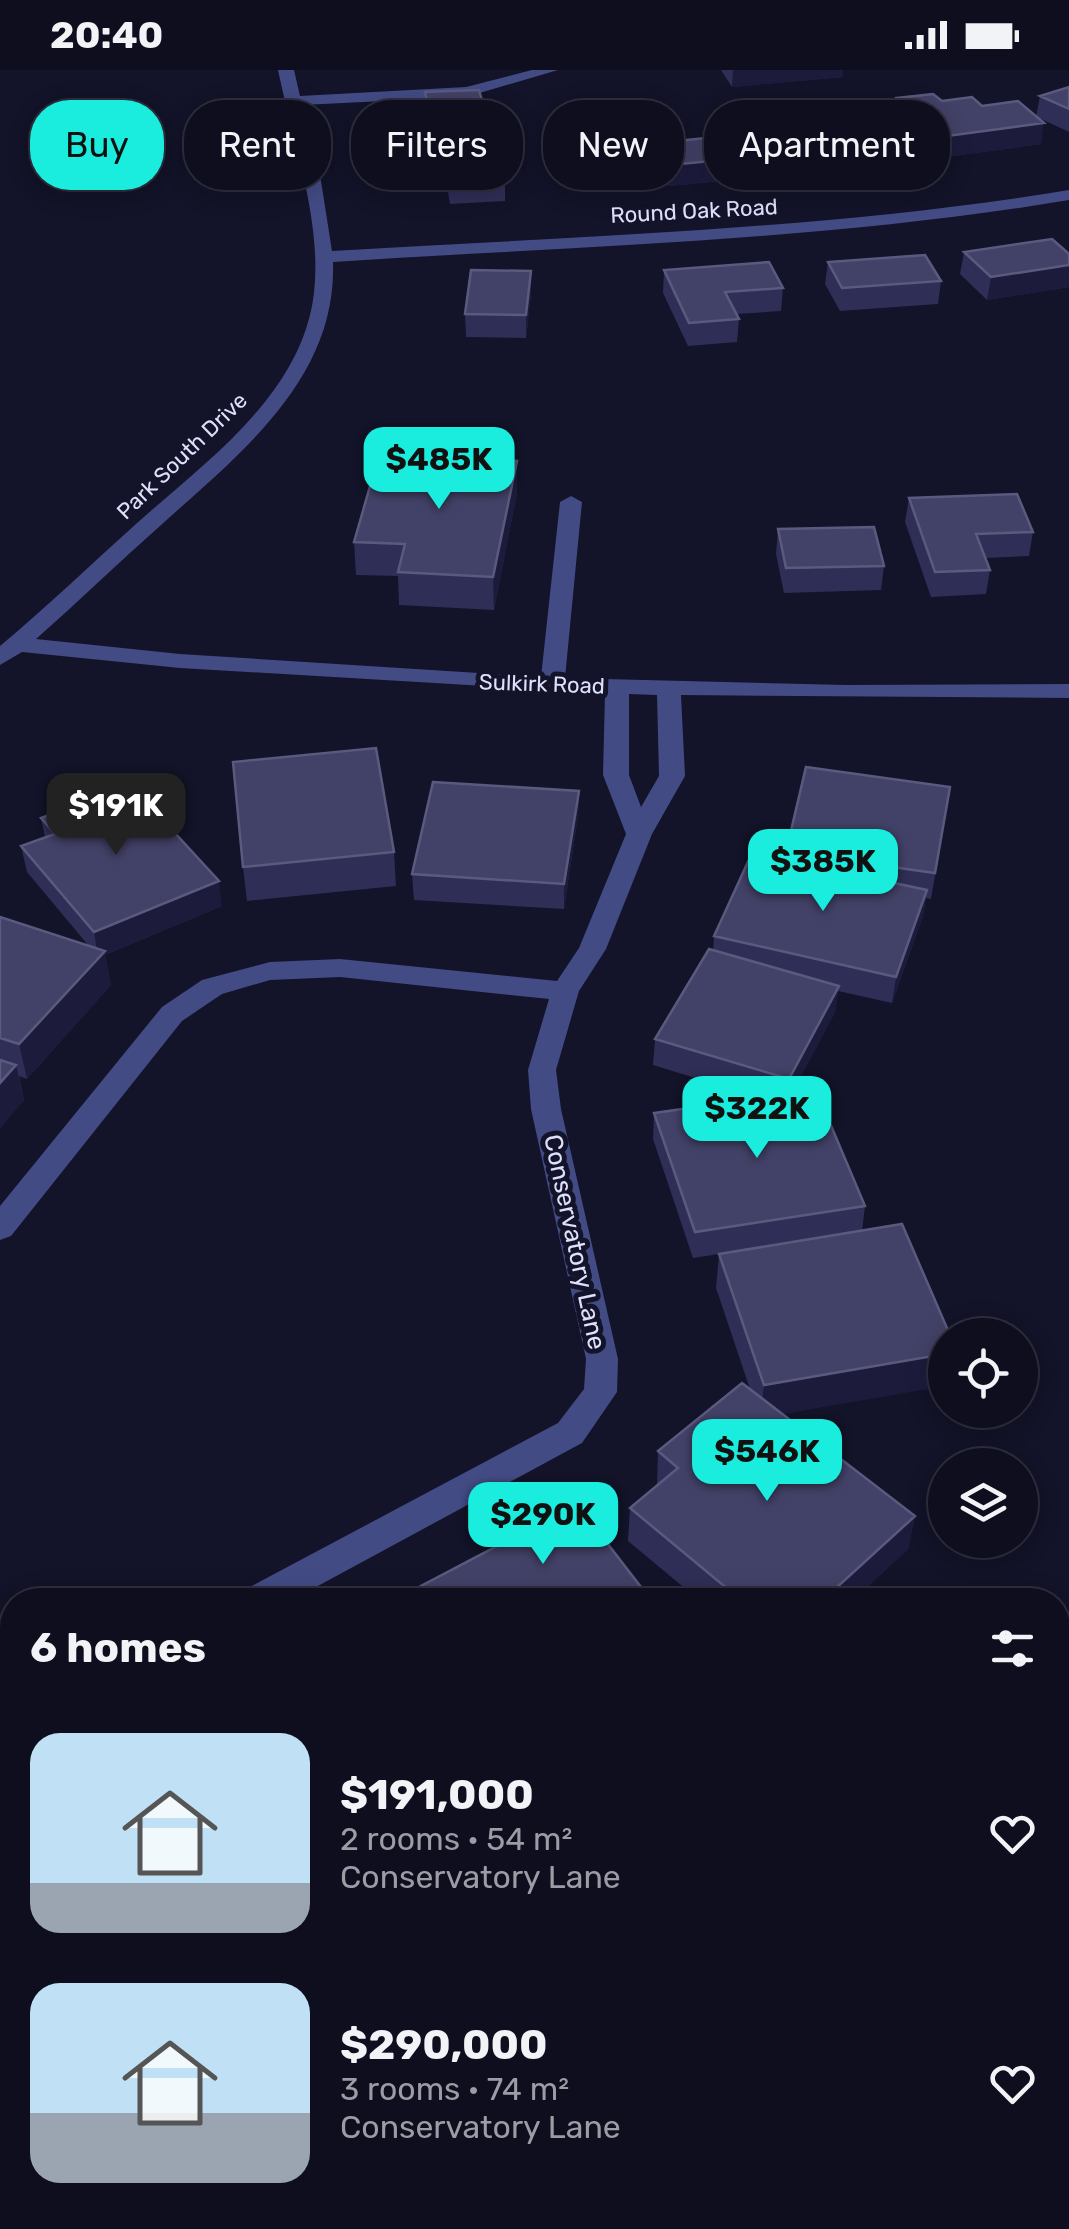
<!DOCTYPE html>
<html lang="en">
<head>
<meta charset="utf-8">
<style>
  body { margin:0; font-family:Rubik,sans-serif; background:#171728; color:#f1f3f6; height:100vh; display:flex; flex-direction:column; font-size:38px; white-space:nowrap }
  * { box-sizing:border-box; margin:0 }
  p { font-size:32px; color:#9b9ca4 }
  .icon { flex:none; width:55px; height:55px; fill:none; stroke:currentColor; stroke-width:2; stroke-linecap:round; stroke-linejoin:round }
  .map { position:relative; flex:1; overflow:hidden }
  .sheet { position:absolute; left:0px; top:1518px; width:1070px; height:642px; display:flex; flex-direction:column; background:#0e0e1f; border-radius:40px 40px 0 0; box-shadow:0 5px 25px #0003,0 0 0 2px #2e2e3d }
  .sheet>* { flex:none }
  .banner { position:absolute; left:30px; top:30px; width:1010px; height:90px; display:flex; gap:20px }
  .buttons { position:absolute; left:928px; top:1248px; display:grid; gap:20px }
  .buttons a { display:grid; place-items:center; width:110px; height:110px; border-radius:50%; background:#0e0e1f; box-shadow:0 5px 25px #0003,0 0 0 2px #2e2e3d; font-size:50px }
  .price { position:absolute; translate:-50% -85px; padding:0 22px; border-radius:20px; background:#1aecde; color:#111; font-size:32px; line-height:65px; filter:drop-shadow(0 2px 5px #0008) }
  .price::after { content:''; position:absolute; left:50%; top:60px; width:30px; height:22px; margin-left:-15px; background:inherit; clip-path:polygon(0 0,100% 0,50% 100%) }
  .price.current { background:#222; color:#fff }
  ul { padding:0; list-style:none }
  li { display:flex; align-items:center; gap:30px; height:250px; padding:0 30px }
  li span { display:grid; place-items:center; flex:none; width:280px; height:200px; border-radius:30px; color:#555 }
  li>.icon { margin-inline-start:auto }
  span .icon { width:120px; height:120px; fill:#fffc; stroke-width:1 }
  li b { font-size:42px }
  h2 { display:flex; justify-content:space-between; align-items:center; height:120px; padding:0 30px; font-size:42px }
  .pill { padding:0 35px; border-radius:40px; background:#0e0e1f; box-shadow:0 5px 25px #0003,0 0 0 2px #2e2e3d; font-size:35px; line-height:90px }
  .pill.current { background:#1aecde; color:#111 }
  .status { display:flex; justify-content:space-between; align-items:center; height:70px; padding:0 50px; background:#0e0e1f; direction:ltr }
  .status svg { height:28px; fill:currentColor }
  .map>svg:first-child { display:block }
</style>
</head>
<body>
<div class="status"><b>20:40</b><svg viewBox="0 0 49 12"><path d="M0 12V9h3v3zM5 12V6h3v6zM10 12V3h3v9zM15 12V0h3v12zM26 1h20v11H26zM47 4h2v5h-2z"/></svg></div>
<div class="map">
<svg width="1069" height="2159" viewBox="0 0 1069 2159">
  <rect width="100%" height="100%" fill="#131329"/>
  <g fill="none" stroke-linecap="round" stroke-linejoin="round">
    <path fill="#424b84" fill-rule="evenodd" d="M278 0H294L300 26 466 17 532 0H558L466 27 302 35 321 111 332 181C578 166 826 160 1069 120V130C826 171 578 176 333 192 337 310 239 384 160 456 118 493 78 532 36 569L180 584 541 607 560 432 571 426 582 432 565 608 846 615 1069 614V628L681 625 685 706 652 764 606 879 579 921 556 1000 561 1039 618 1289 617 1322 582 1373 292 1530H241L246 1519 558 1353 584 1319 586 1289 531 1039 528 1000 549 929 340 907 270 910 222 924 182 951 11 1166 0 1170V1136L162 937 202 910 270 892 340 889 557 911 579 878 626 764 603 705 605 623 180 598 22 582 0 595V576C47 537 91 494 136 454 206 391 302 325 314 223 322 150 293 72 278 0ZM629 624 657 625 659 706 641 737 629 705Z
      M12 1645V1681L0 1686V1649Z
      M1011 2148H1055L1059 2159H1015Z"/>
  </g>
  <path fill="#2f2e56" d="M721 0H843V7L732 17Z
    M1069 17V62L1037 47 1041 74 938 88 894 49 897 28 982 36 1036 47 1040 26Z
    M425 22 489 55V74L505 110V131L450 134 444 98 443 79H434L425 43Z
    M791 60 890 78 887 99 800 104 789 82Z
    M655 73 764 86 762 107 669 116 654 95Z
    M964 182 1069 184V217L987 230 960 204Z
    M828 192 941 211 938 234 840 241 825 214Z
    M664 200 783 218 781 241 736 244 739 249 737 272 688 276 663 223Z
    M531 224 526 268 466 267 465 244Z
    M517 423 494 540 399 535 398 506 356 505 354 472Z
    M909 428 1033 462 1029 486 986 488 990 500 986 524 931 527 905 452Z
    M778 459 884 496 881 520 784 523 776 484Z
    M950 717 931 829 926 828 923 846 892 933 838 921 835 942 792 1023 865 1136 862 1161 783 1344 915 1446 908 1479 853 1530H699L628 1471 630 1438 657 1415 658 1381 750 1319 716 1218 719 1184 693 1188 653 1069 654 1043 761 1028 653 995 655 969 713 881 714 866 785 790 786 782Z
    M579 721 578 746 564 839 414 830 412 804Z
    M41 748 222 836 105 885 111 915 27 1009 19 1006 24 1030 0 1058V847L88 875 27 802 21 776 45 767Z
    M394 782 396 816 247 831 243 797Z
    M421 1516 651 1530H422Z"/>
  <path fill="#1c1b3c" d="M733 0H843V7L732 17Z
    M1044 53 1041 74 938 88 940 67Z
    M764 86 762 107 669 116 670 95Z
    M1069 195V217L987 230 991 207Z
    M531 201V224L526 268V245Z
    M517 391V423L494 540 493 507Z
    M579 721 578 746 564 839V814Z
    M219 811 222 836 105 885 111 915 27 1009 19 974 98 887 94 862Z
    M927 820 923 846 892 933 896 907Z
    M839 916 835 942 786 1035 789 1009Z
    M16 995 24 1030 0 1058V1013Z
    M945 1284V1316L760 1348 764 1315Z
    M915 1446 908 1479 853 1530H823Z
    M12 2029V2063L0 2070V2036Z"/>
  <path fill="#424167" stroke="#5a5a7f" stroke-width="2.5" d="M1069 17V39L1040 26Z
    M479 20 489 55 433 58 425 22Z
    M933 24 942 31 972 27 982 36 1018 31 1044 53 940 67 897 28Z
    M877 56 890 78 802 82 791 60Z
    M747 64 764 86 670 95 655 73Z
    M497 74 505 110 450 112 443 76Z
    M1052 169 1069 184V195L991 207 964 182Z
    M925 185 941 211 842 218 828 192Z
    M769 192 783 218 725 222 739 249 689 253 664 200Z
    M471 200 531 201 526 245 465 244Z
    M379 385 517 391 493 507 398 502 405 474 354 472Z
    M1017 424 1033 462 976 464 990 500 935 502 909 428Z
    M874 457 884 496 786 498 778 459Z
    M376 678 394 782 243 797 233 692Z
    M806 697 950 717 935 803 786 782Z
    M433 712 579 721 564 814 412 804Z
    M130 714 219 811 94 862 21 776 55 764 41 748Z
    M752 783 927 820 896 907 714 866Z
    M0 847 105 881 19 974 0 968Z
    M709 879 839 916 789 1009 655 969Z
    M0 990 16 995 0 1013Z
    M816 1020 865 1136 695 1162 654 1043Z
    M902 1154 950 1265H945V1284L764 1315 719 1184Z
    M742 1313 915 1446 823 1530H741L630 1438 678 1398 658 1381Z
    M577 1434 651 1530H431L421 1516Z
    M0 1817 12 1842V2029L0 2036Z
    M617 2148H755L757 2159H618Z"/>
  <g text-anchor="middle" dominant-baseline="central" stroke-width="10" stroke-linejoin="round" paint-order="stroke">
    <g font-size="22" fill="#dee0fc" stroke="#131329">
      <text transform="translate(694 141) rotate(-3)">Round Oak Road</text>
      <text transform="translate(182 386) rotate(-44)">Park South Drive</text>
      <text transform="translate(542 614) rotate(2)">Sulkirk Road</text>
    </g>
    <g font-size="25" fill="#dee0fc" stroke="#131329">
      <text transform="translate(575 1172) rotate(78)">Conservatory Lane</text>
    </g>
  </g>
</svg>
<div class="buttons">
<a><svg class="icon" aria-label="locate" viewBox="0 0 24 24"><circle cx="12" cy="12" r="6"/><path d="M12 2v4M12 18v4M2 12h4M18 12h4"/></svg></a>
<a><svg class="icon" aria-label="layers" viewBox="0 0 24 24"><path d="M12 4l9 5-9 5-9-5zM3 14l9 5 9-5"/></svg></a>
</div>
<b class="price" style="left:439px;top:442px">$485K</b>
<b class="price current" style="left:116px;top:788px">$191K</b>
<b class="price" style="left:823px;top:844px">$385K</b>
<b class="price" style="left:757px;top:1091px">$322K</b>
<b class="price" style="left:767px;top:1434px">$546K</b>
<b class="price" style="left:543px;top:1497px">$290K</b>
<div class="banner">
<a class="pill current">Buy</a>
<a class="pill">Rent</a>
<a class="pill">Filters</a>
<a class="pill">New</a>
<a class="pill">Apartment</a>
</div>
<section class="sheet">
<h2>6 homes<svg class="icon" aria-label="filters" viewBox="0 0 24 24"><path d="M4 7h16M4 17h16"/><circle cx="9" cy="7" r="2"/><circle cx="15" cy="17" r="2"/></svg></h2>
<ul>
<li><span style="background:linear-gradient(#bfe0f5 75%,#9aa5b1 0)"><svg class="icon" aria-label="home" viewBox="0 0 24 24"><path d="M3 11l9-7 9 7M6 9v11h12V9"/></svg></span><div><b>$191,000</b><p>2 rooms · 54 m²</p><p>Conservatory Lane</p></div><svg class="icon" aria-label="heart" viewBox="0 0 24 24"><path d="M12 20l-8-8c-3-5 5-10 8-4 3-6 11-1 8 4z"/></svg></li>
<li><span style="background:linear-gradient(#bfe0f5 65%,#9aa5b1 0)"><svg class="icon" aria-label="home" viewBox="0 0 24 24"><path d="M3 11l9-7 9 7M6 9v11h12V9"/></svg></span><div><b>$290,000</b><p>3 rooms · 74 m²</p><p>Conservatory Lane</p></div><svg class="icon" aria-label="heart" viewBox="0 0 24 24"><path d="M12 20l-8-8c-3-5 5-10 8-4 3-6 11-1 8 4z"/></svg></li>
</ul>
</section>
</div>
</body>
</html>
